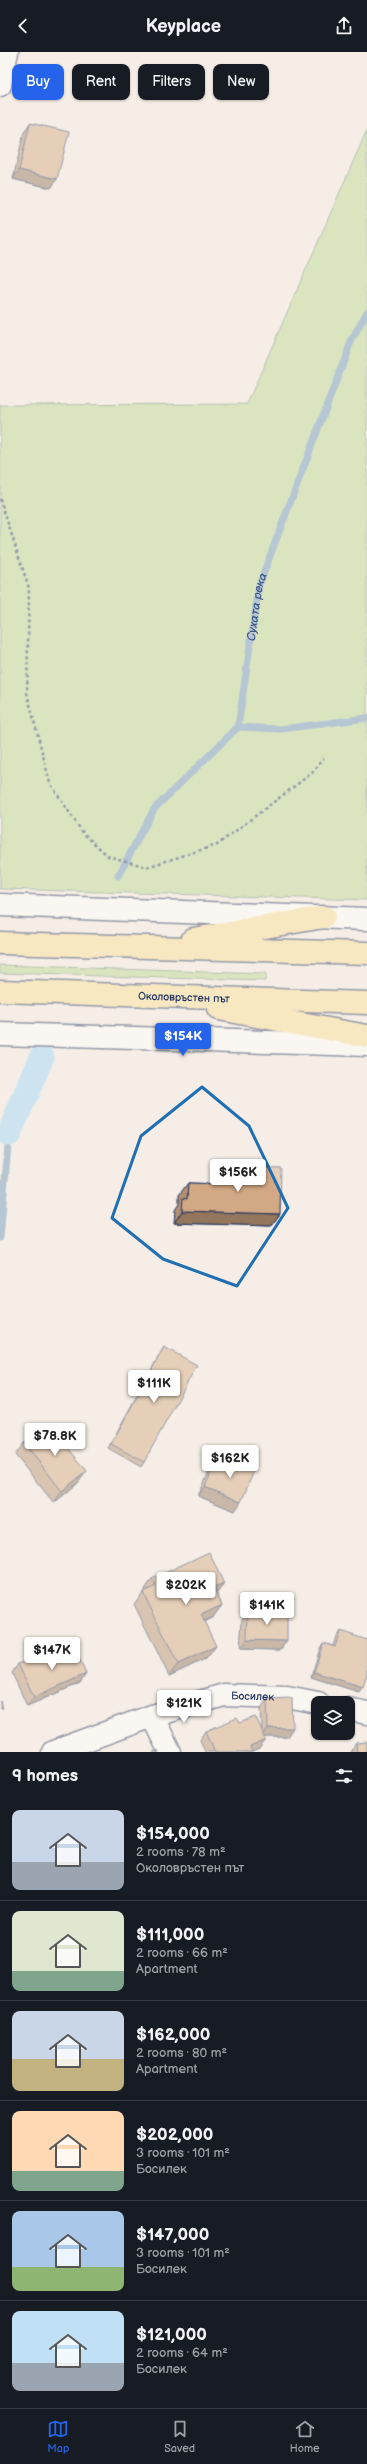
<!DOCTYPE html>
<html lang="en">
<head>
<meta charset="utf-8">
<style>
  body { margin:0; font-family:"Balsamiq Sans",sans-serif; background:#20242c; color:#f1f3f6; height:100vh; display:flex; flex-direction:column; font-size:15px; white-space:nowrap }
  * { box-sizing:border-box; margin:0 }
  p { font-size:13px; color:#9ea1a6 }
  .icon { flex:none; width:22px; height:22px; fill:none; stroke:currentColor; stroke-width:2; stroke-linecap:round; stroke-linejoin:round }
  .map { position:relative; height:1700px; overflow:hidden }
  .panel { display:flex; flex-direction:column; background:#171b24; flex:1 }
  .panel>* { flex:none }
  .guide { position:absolute; left:12px; top:12px; width:343px; height:36px; display:flex; gap:8px }
  .controls { position:absolute; left:311px; top:1644px; display:grid; gap:8px }
  .controls a { display:grid; place-items:center; width:44px; height:44px; border-radius:8px; background:#171b24; box-shadow:0 1px 3px #0004; font-size:20px }
  .price { position:absolute; translate:-50% -34px; padding:0 9px; border-radius:4px; background:#fff; color:#222; font-size:13px; line-height:26px; filter:drop-shadow(0 1px 2px #0008) }
  .price::after { content:''; position:absolute; left:50%; top:24px; width:12px; height:9px; margin-left:-6px; background:inherit; clip-path:polygon(0 0,100% 0,50% 100%) }
  .price.current { background:#2563eb; color:#fff }
  ul { padding:0; list-style:none }
  li { display:flex; align-items:center; gap:12px; height:100px; padding:0 12px }
  li+li { border-top:1px solid #363941 }
  li span { display:grid; place-items:center; flex:none; width:112px; height:80px; border-radius:8px; color:#555 }
  li>.icon { margin-inline-start:auto }
  span .icon { width:48px; height:48px; fill:#fffc; stroke-width:1 }
  li b { font-size:17px }
  h2 { display:flex; justify-content:space-between; align-items:center; height:48px; padding:0 12px; font-size:17px }
  .chip { padding:0 14px; border-radius:8px; background:#171b24; box-shadow:0 1px 3px #0004; font-size:14px; line-height:36px }
  .chip.current { background:#2563eb; color:#fff }
  header { display:flex; justify-content:space-between; align-items:center; height:52px; padding:0 12px; background:#171b24; font-size:18px; font-weight:700 }
  .tab-bar { display:flex; justify-content:space-around; align-items:center; height:56px; border-top:1px solid #363941; background:#171b24; font-size:11px; color:#9ea1a6 }
  .tab-bar a { display:grid; justify-items:center; gap:2px }
  .tab-bar .current { color:#2563eb }
  .map>svg:first-child { display:block }
</style>
</head>
<body>
<header><svg class="icon" aria-label="back" viewBox="0 0 24 24"><path d="M15 5l-7 7 7 7"/></svg>Keyplace<svg class="icon" aria-label="share" viewBox="0 0 24 24"><path d="M12 15V3M7 8l5-5 5 5M5 13v7h14v-7"/></svg></header>
<div class="map">
<svg width="367" height="1700" viewBox="0 0 367 1700">
  <rect width="100%" height="100%" fill="#f6eee6"/>
  <filter id="ink" filterUnits="userSpaceOnUse"><feTurbulence type="fractalNoise" baseFrequency=".025" numOctaves="2"/><feDisplacementMap in="SourceGraphic" scale="8" xChannelSelector="R" yChannelSelector="G"/><feConvolveMatrix kernelMatrix="1 2 1 2 8 2 1 2 1" color-interpolation-filters="sRGB"/></filter>
  <g filter="url(#ink)">
    <path fill="#b8da93" stroke="#6a8478" d="M367 78V848L0 837V353L247 352Z
      M0 913 265 922V929L0 921Z"/>
    <g fill="none" stroke-linecap="round" stroke-linejoin="round">
      <g stroke="#6894bd" stroke-width="7">
        <path d="M238 675 281 677 367 666"/>
        <path id="s1" d="M118 824 154 757 238 675 259 533 351 290 367 260"/>
        <path d="M0 1086 9 1082 0 1186"/>
      </g>
      <path stroke="#9bd8fc" stroke-width="25" d="M9 1082 42 1005"/>
      <defs>
        <g id="minor">
          <path d="M0 33 7 0"/>
          <path d="M0 853 367 867"/>
          <path d="M0 982 367 993"/>
          <path d="M348 1657 367 1661"/>
          <path d="M152 1664 170 1700"/>
          <path id="s2" d="M53 1700 152 1664 224 1643 287 1645 318 1651"/>
        </g>
        <g id="highway">
          <path d="M193 887 324 865"/>
          <path d="M0 891 367 901"/>
          <path id="s3" d="M0 939 367 951"/>
          <path d="M218 957 367 984"/>
        </g>
      </defs>
      <use href="#minor" stroke="#1b2f5e" stroke-width="25"/>
      <use href="#highway" stroke="#1b2f5e" stroke-width="25"/>
      <path stroke="#1b2f5e" stroke-width="2.5" stroke-dasharray="3 3" stroke-linecap="butt" d="M0 447 29 536 27 641 50 731 83 781 108 804 147 815 217 793 312 721 324 706"/>
      <use href="#minor" stroke="#fff" stroke-width="22"/>
      <use href="#highway" stroke="#fbdf96" stroke-width="22"/>
    </g>
    <path fill="#b59172" stroke="#1b2f5e" d="M30 71 57 127 51 136 13 127 24 80Z
      M241 1115 280 1162 271 1174 174 1171 175 1158 179 1152V1143L188 1131 218 1132 226 1121H237Z
      M164 1295 144 1410 141 1415 108 1396 161 1300Z
      M24 1391 78 1431 54 1451 15 1403Z
      M218 1404 235 1459 198 1444 212 1413Z
      M152 1527 224 1532 216 1542 222 1553 213 1565 204 1570 207 1606 169 1624 134 1552 143 1540H144V1539Z
      M248 1558 287 1589 280 1598 240 1597 242 1567Z
      M340 1579 359 1640 311 1625 320 1596 323 1591 333 1594 336 1584Z
      M43 1609 86 1622 80 1631 27 1654 12 1621 18 1612Z
      M267 1647 287 1685H264L259 1697 252 1700H205L200 1688 206 1679 240 1671 262 1678 261 1656Z
      M356 1691 367 1700H350Z"/>
    <path fill="#93765c" stroke="#1b2f5e" d="M19 118 57 127 51 136 13 127Z
      M182 1159 280 1162 271 1174 174 1171Z
      M87 1419 78 1431 54 1451 62 1439Z
      M205 1435 241 1450 235 1459 198 1444Z
      M224 1532 215 1543 214 1536Z
      M222 1553 213 1565 192 1575 201 1563Z
      M247 1588 287 1589 280 1598 240 1597Z
      M216 1594 207 1606 169 1624 178 1612Z
      M314 1620 363 1635 359 1640 311 1625Z
      M86 1622 80 1631 27 1654 34 1645Z
      M268 1676H293L287 1685H262Z
      M266 1688 259 1697 252 1700H246L250 1695Z"/>
    <path fill="#d2a984" stroke="#1b2f5e" d="M30 71 69 80 57 127 19 118Z
      M241 1115 281 1116 280 1162 182 1159 183 1146 187 1147 188 1131 226 1132V1121H241Z
      M164 1295 197 1313 144 1410 111 1392Z
      M48 1372 87 1419 62 1439 24 1391Z
      M218 1404 254 1419 241 1450 205 1435Z
      M209 1500 224 1532 214 1536 222 1553 201 1563 216 1594 178 1612 143 1540 156 1534 152 1527Z
      M248 1558 287 1559V1589L247 1588Z
      M340 1579 367 1588V1621L363 1635 314 1620 323 1591 335 1595Z
      M74 1595 86 1622 34 1645 18 1612 40 1602 43 1609Z
      M292 1646 293 1676H268L267 1647Z
      M0 1649 2 1657H0Z
      M256 1665 266 1688 250 1695 252 1700H215L206 1679 237 1666 240 1671Z
      M367 1690V1700H357L356 1691Z
      M158 1698 159 1700H153Z"/>
  </g>
  <path d="M0 0H367V1700H0ZM202 1035 249 1074 288 1156 237 1234 163 1207 112 1166 141 1084Z" fill="#f6eee6" fill-opacity=".55" fill-rule="evenodd"/>
  <path fill="none" stroke="#1f6fb2" stroke-width="3" stroke-linejoin="round" d="M202 1035 249 1074 288 1156 237 1234 163 1207 112 1166 141 1084Z"/>
  <g text-anchor="middle" dominant-baseline="central" stroke-width="3" stroke-linejoin="round" paint-order="stroke">
    <g font-size="11" fill="#1b2f5e" stroke="#fff">
      <text stroke="none"><textPath href="#s3" startOffset="184">Околовръстен път</textPath></text>
      <text stroke="none"><textPath href="#s2" startOffset="209">Босилек</textPath></text>
    </g>
    <g font-size="12" font-style="italic" fill="#3b5986" stroke="#fff">
      <text stroke="none"><textPath href="#s1" startOffset="315">Сухата река</textPath></text>
    </g>
  </g>
</svg>
<div class="controls">
<a><svg class="icon" aria-label="layers" viewBox="0 0 24 24"><path d="M12 4l9 5-9 5-9-5zM3 14l9 5 9-5"/></svg></a>
</div>
<b class="price current" style="left:183px;top:1005px">$154K</b>
<b class="price" style="left:238px;top:1141px">$156K</b>
<b class="price" style="left:154px;top:1352px">$111K</b>
<b class="price" style="left:55px;top:1405px">$78.8K</b>
<b class="price" style="left:230px;top:1427px">$162K</b>
<b class="price" style="left:186px;top:1554px">$202K</b>
<b class="price" style="left:267px;top:1574px">$141K</b>
<b class="price" style="left:52px;top:1619px">$147K</b>
<b class="price" style="left:184px;top:1672px">$121K</b>
<div class="guide">
<a class="chip current">Buy</a>
<a class="chip">Rent</a>
<a class="chip">Filters</a>
<a class="chip">New</a>
</div>
</div>
<section class="panel">
<h2>9 homes<svg class="icon" aria-label="filters" viewBox="0 0 24 24"><path d="M4 7h16M4 17h16"/><circle cx="9" cy="7" r="2"/><circle cx="15" cy="17" r="2"/></svg></h2>
<ul>
<li><span style="background:linear-gradient(#c9d6e8 65%,#9aa5b1 0)"><svg class="icon" aria-label="home" viewBox="0 0 24 24"><path d="M3 11l9-7 9 7M6 9v11h12V9"/></svg></span><div><b>$154,000</b><p>2 rooms · 78 m²</p><p>Околовръстен път</p></div></li>
<li><span style="background:linear-gradient(#dfe7d0 75%,#7fa58c 0)"><svg class="icon" aria-label="home" viewBox="0 0 24 24"><path d="M3 11l9-7 9 7M6 9v11h12V9"/></svg></span><div><b>$111,000</b><p>2 rooms · 66 m²</p><p>Apartment</p></div></li>
<li><span style="background:linear-gradient(#c9d6e8 60%,#c2b280 0)"><svg class="icon" aria-label="home" viewBox="0 0 24 24"><path d="M3 11l9-7 9 7M6 9v11h12V9"/></svg></span><div><b>$162,000</b><p>2 rooms · 80 m²</p><p>Apartment</p></div></li>
<li><span style="background:linear-gradient(#ffd9b3 75%,#7fa58c 0)"><svg class="icon" aria-label="home" viewBox="0 0 24 24"><path d="M3 11l9-7 9 7M6 9v11h12V9"/></svg></span><div><b>$202,000</b><p>3 rooms · 101 m²</p><p>Босилек</p></div></li>
<li><span style="background:linear-gradient(#a9c7e8 70%,#8fb573 0)"><svg class="icon" aria-label="home" viewBox="0 0 24 24"><path d="M3 11l9-7 9 7M6 9v11h12V9"/></svg></span><div><b>$147,000</b><p>3 rooms · 101 m²</p><p>Босилек</p></div></li>
<li><span style="background:linear-gradient(#bfe0f5 65%,#9aa5b1 0)"><svg class="icon" aria-label="home" viewBox="0 0 24 24"><path d="M3 11l9-7 9 7M6 9v11h12V9"/></svg></span><div><b>$121,000</b><p>2 rooms · 64 m²</p><p>Босилек</p></div></li>
</ul>
</section>
<nav class="tab-bar">
<a class="current"><svg class="icon" aria-label="map" viewBox="0 0 24 24"><path d="M3 6l6-2 6 2 6-2v14l-6 2-6-2-6 2zM9 4v14M15 6v14"/></svg>Map</a>
<a><svg class="icon" aria-label="saved" viewBox="0 0 24 24"><path d="M7 4h10v16l-5-4-5 4z"/></svg>Saved</a>
<a><svg class="icon" aria-label="home" viewBox="0 0 24 24"><path d="M3 11l9-7 9 7M6 9v11h12V9"/></svg>Home</a>
</nav>
</body>
</html>
